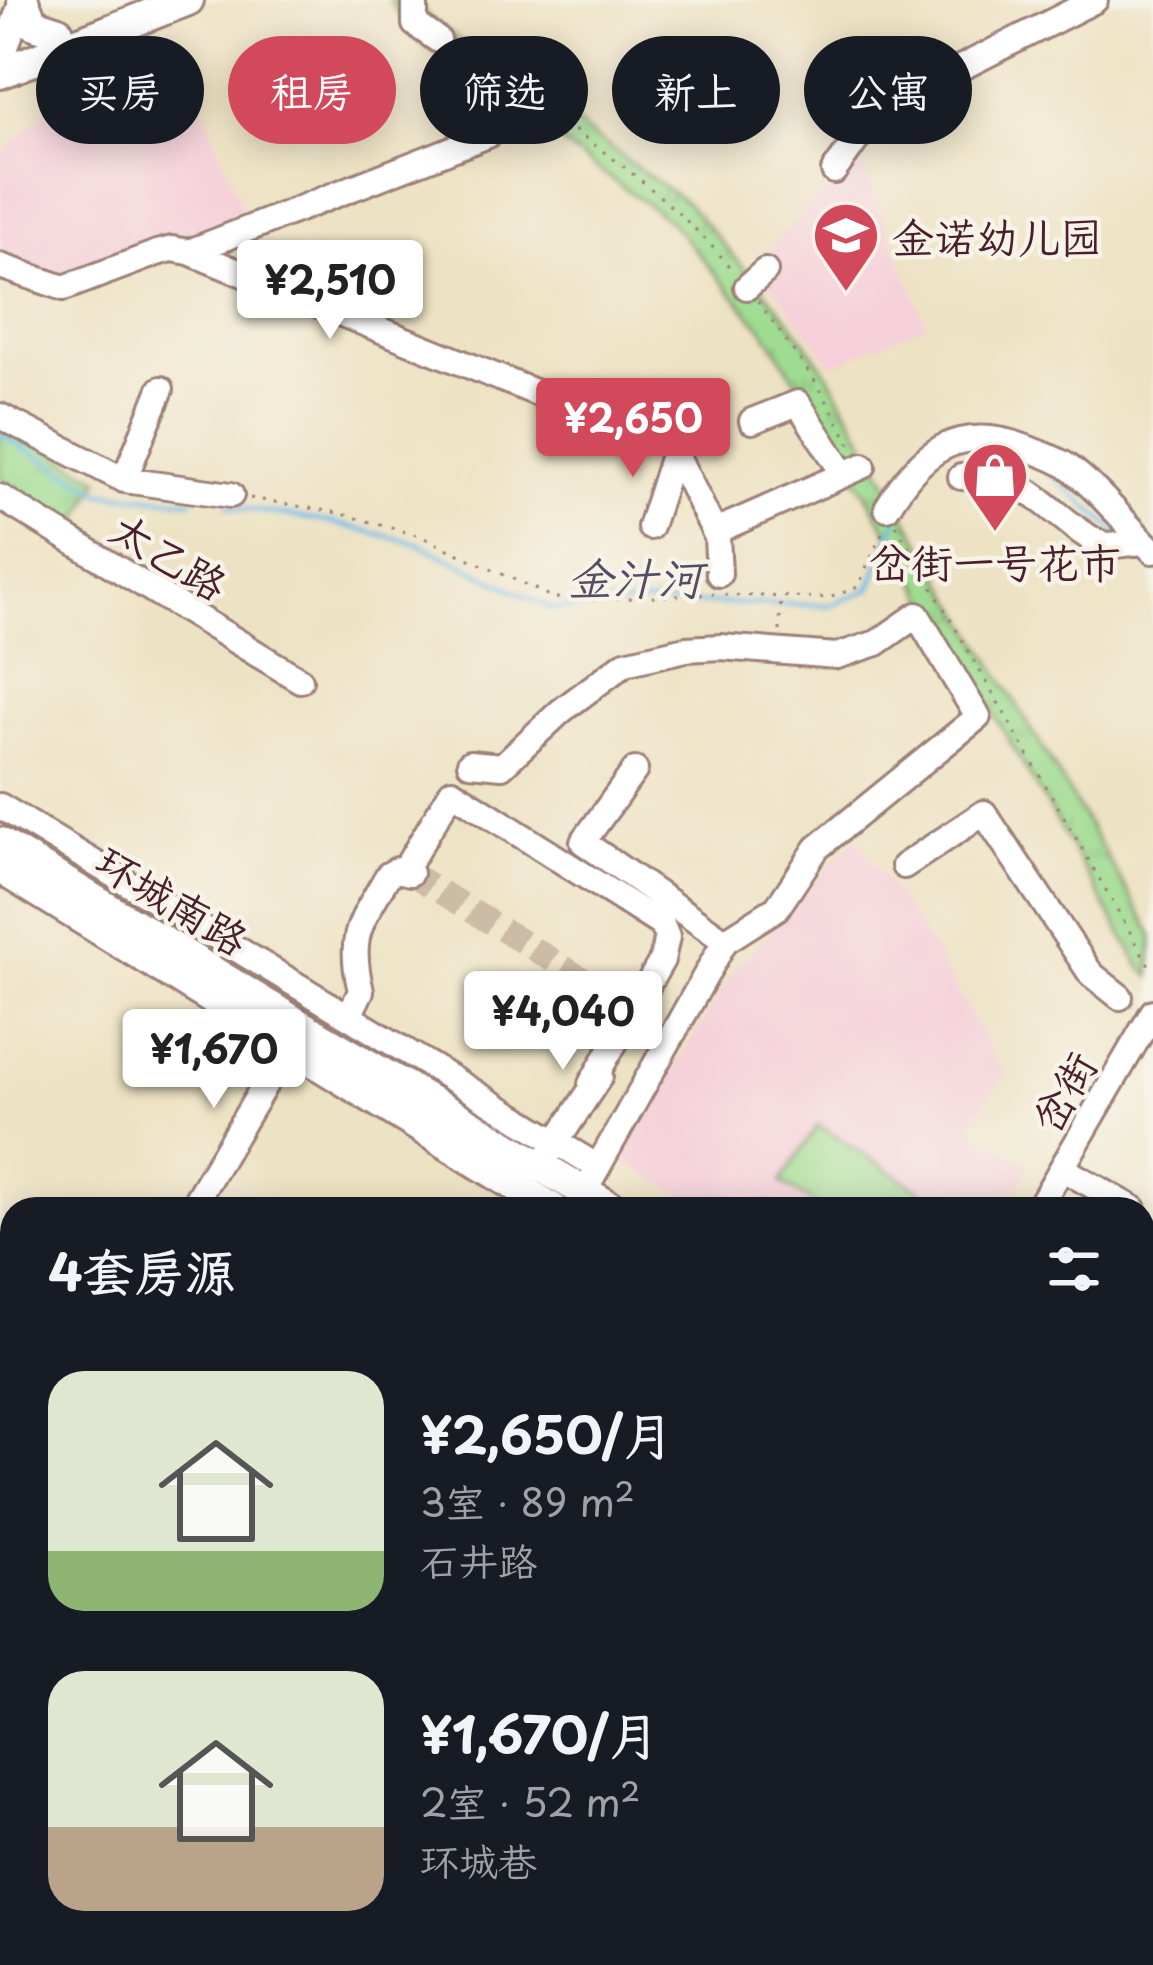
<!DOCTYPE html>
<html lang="zh">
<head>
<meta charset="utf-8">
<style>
  body { margin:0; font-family:"Playpen Sans","LXGW WenKai TC",sans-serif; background:#242831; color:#f1f3f6; height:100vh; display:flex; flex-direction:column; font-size:45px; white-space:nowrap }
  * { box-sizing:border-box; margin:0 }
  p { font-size:39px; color:#9ea1a6 }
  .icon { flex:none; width:66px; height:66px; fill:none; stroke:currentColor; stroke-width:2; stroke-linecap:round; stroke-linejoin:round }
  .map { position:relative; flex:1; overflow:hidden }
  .details { position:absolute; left:0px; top:1197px; width:1155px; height:768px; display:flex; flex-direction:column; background:#171b24; border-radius:36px 36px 0 0; box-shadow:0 6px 30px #0003 }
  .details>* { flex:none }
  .hud { position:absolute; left:36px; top:36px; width:1083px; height:108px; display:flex; gap:24px }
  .price { position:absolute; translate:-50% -102px; padding:0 27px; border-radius:12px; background:#fff; color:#222; font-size:39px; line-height:78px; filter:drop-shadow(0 3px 6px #0008) }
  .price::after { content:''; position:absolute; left:50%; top:72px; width:36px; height:27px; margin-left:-18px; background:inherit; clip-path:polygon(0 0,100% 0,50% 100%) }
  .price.active { background:#d1495b; color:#fff }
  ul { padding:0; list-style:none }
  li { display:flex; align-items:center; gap:36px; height:300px; padding:0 48px }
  li span { display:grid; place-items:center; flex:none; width:336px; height:240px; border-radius:36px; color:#555 }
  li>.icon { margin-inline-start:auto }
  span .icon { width:144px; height:144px; fill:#fffc; stroke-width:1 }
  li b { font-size:51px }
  h2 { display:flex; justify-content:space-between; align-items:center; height:144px; padding:0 48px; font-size:51px }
  .tag { padding:0 42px; border-radius:54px; background:#171b24; box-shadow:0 6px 30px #0003; font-size:42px; line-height:108px }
  .tag.active { background:#d1495b; color:#fff }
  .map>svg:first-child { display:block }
</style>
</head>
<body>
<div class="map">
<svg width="1153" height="1965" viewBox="0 0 1153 1965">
  <defs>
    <pattern id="grass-tufts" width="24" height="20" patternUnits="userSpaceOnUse" patternTransform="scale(3)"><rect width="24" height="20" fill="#9fdc91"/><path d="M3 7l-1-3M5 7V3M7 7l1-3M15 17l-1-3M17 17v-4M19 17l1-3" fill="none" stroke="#8abc7d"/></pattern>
    <pattern id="cemetery-stones" width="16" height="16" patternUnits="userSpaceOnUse" patternTransform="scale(3)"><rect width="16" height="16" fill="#9fdc91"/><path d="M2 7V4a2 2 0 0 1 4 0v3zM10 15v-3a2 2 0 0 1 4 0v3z" fill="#8abc7d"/></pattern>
  </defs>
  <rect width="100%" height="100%" fill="#f7f3e8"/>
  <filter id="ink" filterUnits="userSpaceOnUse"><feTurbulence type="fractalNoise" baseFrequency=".00833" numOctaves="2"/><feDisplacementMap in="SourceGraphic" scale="24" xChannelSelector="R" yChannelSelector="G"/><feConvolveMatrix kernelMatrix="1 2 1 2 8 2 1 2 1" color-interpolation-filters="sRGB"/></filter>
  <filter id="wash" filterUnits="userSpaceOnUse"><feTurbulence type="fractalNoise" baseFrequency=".004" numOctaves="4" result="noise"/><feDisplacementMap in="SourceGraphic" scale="48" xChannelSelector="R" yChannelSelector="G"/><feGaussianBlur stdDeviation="2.7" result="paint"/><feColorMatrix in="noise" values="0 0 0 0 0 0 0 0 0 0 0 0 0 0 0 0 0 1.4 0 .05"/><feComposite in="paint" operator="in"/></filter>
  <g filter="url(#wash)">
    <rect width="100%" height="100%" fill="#ede2c3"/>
    <path fill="#f5cfd9" d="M174 28 244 213 69 281 43 276 0 252V156L103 55Z
      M862 163 926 324 833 365 755 263 843 174Z
      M856 837 923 933 1005 1075 968 1127 1030 1166 1005 1209H704L620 1158 733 972Z
      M1143 1601 1153 1607V1965H1145L1123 1953H1143Z"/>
    <path fill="#d1bdcb" d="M12 1746V1908L0 1928V1767Z"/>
    <path fill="url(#grass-tufts)" stroke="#747e5e" stroke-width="3" d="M390 0H416L429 18 687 203 787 317 828 374 915 532 1153 935 1150 976 1140 966 862 487 767 334 670 221 412 36Z
      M0 422 100 479 77 524 0 479Z"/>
    <path fill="url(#cemetery-stones)" stroke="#747e5e" stroke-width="3" d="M655 1953H710L701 1965H648Z"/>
    <path fill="#9fdc91" stroke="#747e5e" stroke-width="3" d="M818 1125 945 1206 944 1209H822L781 1182Z"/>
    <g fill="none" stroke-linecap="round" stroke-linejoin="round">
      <path stroke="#6cbbe7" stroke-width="4.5" d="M0 434 102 493 193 501
        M1043 467 1120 535
        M228 506 334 523 419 544 552 609 647 603 832 605 870 589 903 503"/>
    </g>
  </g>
  <g filter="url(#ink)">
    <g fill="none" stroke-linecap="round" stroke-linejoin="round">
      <path stroke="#ccbba5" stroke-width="24" stroke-dasharray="24 12" stroke-linecap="butt" d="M410 873 640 1014"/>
      <defs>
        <path id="minor" d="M415 0V24L438 40
          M0 65 22 0
          M834 171 865 128 891 103 1095 0
          M189 252 488 135
          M0 266 64 288 157 253 172 249 189 252 618 426 656 414 717 537 719 574
          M747 287 765 271
          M0 416 124 480 231 495
          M752 421 798 403 843 473
          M961 477C1026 465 1053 522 1105 546L1143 542
          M124 480 161 389
          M0 497 300 680
          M887 508C920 452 957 423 1024 447 1038 453 1054 457 1067 466 1100 490 1124 523 1153 551
          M650 527 674 452
          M725 527 863 466
          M470 763 502 766 561 711 625 663 686 649 721 647 837 656 877 643 917 615 978 717 817 848 777 908 725 941 583 842 635 770
          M0 806 598 1167
          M904 866 984 813 1091 974 1120 997
          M404 871 452 791 662 925 667 937 662 960 591 1084
          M349 1016 361 991C347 934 361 923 388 875L397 870 410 873
          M550 1152 600 1076
          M1072 1174 1134 1209
          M591 1179 725 941
          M191 1209 289 1044
          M1038 1209 1153 1012
          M0 1422 12 1429
          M0 1526 12 1506
          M0 1748 12 1728
          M0 1850 9 1855
          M758 1953 778 1965
          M1077 1953 1098 1965
          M6 1965 12 1953"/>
        <path id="major" d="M23 0 32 23 58 32
          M0 73 188 0
          M0 843 305 1028 614 1209
          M5 871 553 1209
          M1143 1516 1153 1522
          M1143 1545 1153 1551
          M601 1965 608 1953
          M625 1965 632 1953"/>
      </defs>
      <use href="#minor" stroke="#9c8077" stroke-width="30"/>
      <use href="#major" stroke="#9c8077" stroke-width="36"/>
      <path stroke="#9c8077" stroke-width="3" stroke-dasharray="3 9" stroke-linecap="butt" d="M454 51C557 118 653 176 733 270
        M758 301 819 387 853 449
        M250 498 339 513 420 536 554 598 591 600 714 594
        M896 525 1153 972
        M724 595 829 598 858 587 884 528
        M780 631 781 599"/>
      <use href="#minor" stroke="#fff" stroke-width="24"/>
      <use href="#major" stroke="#fff" stroke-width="30"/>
    </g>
  </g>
  <defs>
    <symbol id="school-pin" viewBox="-11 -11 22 30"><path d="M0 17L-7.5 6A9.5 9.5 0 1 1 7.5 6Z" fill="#d1495b" stroke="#f7f3e8"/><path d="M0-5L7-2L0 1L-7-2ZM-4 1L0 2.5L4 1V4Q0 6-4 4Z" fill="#fff"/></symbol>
    <symbol id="shop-pin" viewBox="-11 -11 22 30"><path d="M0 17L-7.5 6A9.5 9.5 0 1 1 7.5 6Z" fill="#d1495b" stroke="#f7f3e8"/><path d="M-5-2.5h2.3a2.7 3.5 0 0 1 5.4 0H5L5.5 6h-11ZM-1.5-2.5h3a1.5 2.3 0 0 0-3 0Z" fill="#fff"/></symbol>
  </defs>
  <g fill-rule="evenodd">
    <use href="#school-pin" x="808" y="197" width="76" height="104"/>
    <use href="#shop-pin" x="957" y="437" width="76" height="104"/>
  </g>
  <g text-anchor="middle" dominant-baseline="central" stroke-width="9" stroke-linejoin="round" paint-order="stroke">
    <g font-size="42" fill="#4a1f2b" stroke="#f7f3e8" text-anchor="start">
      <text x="892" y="235">金诺幼儿园</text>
      <text x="995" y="560" text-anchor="middle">岔街一号花市</text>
    </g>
    <g font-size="42" fill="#4a1f2b" stroke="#f7f3e8">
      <text transform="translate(170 555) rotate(31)">太乙路</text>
      <text transform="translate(173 899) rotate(31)">环城南路</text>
      <text transform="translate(1062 1091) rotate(-60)">岔街</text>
    </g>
    <g font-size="45" font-style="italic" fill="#544e63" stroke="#f7f3e8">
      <text x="635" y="576">金汁河</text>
    </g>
  </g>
</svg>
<b class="price" style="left:330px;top:342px">¥2,510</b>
<b class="price active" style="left:633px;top:480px">¥2,650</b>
<b class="price" style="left:563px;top:1073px">¥4,040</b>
<b class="price" style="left:214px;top:1111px">¥1,670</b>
<div class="hud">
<a class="tag">买房</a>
<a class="tag active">租房</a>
<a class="tag">筛选</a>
<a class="tag">新上</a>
<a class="tag">公寓</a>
</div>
<section class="details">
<h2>4套房源<svg class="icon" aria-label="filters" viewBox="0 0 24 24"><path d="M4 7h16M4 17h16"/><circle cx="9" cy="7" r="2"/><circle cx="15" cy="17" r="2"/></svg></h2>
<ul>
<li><span style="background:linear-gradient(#dfe7d0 75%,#8fb573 0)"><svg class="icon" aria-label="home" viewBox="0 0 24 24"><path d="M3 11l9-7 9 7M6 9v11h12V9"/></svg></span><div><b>¥2,650/月</b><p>3室 · 89 m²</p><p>石井路</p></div></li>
<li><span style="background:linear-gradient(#dfe7d0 65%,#b9a48a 0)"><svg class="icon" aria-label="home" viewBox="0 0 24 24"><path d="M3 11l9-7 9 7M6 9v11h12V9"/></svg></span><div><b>¥1,670/月</b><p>2室 · 52 m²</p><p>环城巷</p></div></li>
</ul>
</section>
</div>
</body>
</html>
